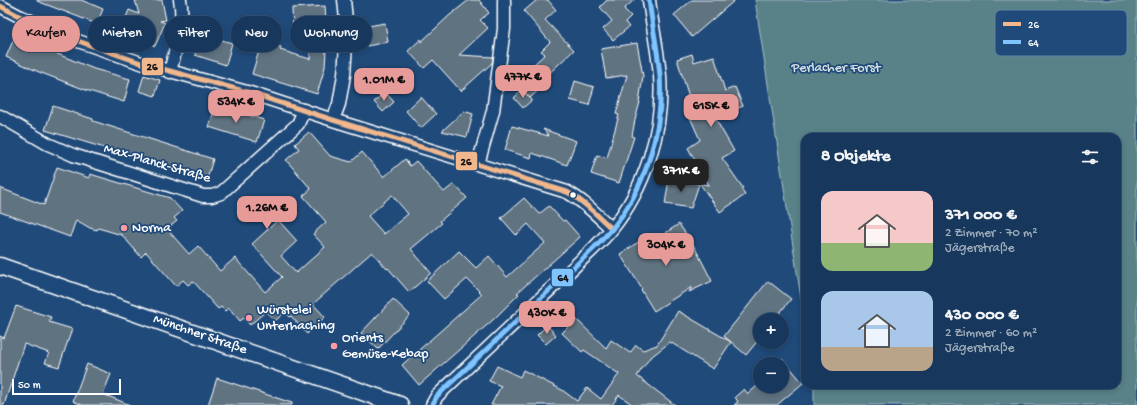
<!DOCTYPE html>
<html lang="de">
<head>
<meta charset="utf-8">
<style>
  body { margin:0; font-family:"Gochi Hand",sans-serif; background:#244365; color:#f1f3f6; height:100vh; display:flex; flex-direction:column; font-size:15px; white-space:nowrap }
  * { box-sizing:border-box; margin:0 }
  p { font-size:13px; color:#9eacbb }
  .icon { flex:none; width:22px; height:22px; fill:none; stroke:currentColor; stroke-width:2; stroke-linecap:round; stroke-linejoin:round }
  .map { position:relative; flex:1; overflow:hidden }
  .details { position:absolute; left:801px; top:133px; width:320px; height:256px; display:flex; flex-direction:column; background:#17385c; border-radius:12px; box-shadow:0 2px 6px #0003,0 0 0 1px #365272 }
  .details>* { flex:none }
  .banner { position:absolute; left:12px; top:16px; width:380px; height:36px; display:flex; gap:8px }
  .buttons { position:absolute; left:753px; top:313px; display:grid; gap:8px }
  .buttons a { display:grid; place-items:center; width:36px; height:36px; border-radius:50%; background:#17385c; box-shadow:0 2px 6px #0003,0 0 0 1px #365272; font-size:20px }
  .scale { position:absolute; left:12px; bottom:10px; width:109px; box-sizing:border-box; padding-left:4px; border:2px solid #fff; border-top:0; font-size:11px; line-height:14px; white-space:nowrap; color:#fff; -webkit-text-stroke:3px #1f4a7a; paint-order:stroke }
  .price { position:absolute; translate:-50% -34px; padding:0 9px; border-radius:8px; background:#e69b98; color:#111; font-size:13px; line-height:26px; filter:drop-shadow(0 1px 2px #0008) }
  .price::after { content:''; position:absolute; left:50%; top:24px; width:12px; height:9px; margin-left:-6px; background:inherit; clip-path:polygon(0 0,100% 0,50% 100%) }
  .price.active { background:#222; color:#fff }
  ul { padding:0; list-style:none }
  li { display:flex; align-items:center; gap:12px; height:100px; padding:0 20px }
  li span { display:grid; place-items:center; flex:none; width:112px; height:80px; border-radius:12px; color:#555 }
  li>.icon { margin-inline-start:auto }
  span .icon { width:48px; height:48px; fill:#fffc; stroke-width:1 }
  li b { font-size:17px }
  h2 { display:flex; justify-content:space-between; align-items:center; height:48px; padding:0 20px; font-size:17px }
  .chip { padding:0 14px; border-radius:18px; background:#17385c; box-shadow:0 2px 6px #0003,0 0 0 1px #365272; font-size:14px; line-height:36px }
  .chip.active { background:#e69b98; color:#111 }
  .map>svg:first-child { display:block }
</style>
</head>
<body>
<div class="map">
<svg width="1137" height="405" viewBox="0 0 1137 405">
  <rect width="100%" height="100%" fill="#1f4a7a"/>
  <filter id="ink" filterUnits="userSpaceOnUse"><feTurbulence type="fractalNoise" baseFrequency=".025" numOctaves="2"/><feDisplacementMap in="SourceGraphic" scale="8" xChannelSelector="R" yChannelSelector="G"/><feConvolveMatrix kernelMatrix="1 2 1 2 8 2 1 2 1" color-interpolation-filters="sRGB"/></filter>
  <g filter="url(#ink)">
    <path fill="#598288" stroke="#acc0c4" d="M755 0H1137V405H814V385H1117V137H805V324Z"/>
    <path fill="#617381" stroke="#fff" fill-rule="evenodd" d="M37 0H81L103 9 97 24 37 1Z
      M135 0H162L166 20 160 21 165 23 155 46 120 32 129 10 139 14Z
      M469 0H479L489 13 480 20 488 28 459 55 493 57 492 63 461 91 433 60 424 68 408 51 421 39V42L450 15Z
      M537 0H548L556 10 545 20 574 50 544 78 547 82 530 98 515 82 545 54 541 51 550 42 524 11Z
      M607 0H634L624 9 631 16 625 22 629 27 613 40 603 29 612 21 600 7Z
      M692 0H735L692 37 674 15Z
      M325 6 327 34 325 67 317 94 252 74 262 41 281 47 280 50 310 59 311 35 302 31 293 32 292 8Z
      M385 23 388 42 367 46 363 27Z
      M201 34 232 43 226 65 195 55Z
      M15 36 48 50 94 69 130 79 124 102 86 90 39 72 6 57Z
      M637 43 643 76 639 102H640L635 120 632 136 634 137 619 183 591 174 597 155 607 158 619 115 616 114 627 75 606 78 601 49Z
      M692 54 694 62 714 56 725 91 735 87 743 106 715 118 734 151 722 158 743 188 741 189 745 195 720 212 700 184 709 185 688 148 700 140 686 108 692 106 677 59Z
      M144 75 160 80 155 96 139 91Z
      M575 81 594 87 589 105 570 100Z
      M522 90 532 100 523 108 514 98Z
      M385 92 394 102 383 112 374 102Z
      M421 97 436 114 421 128 406 111Z
      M216 105 264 120 257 142 209 127Z
      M53 106 93 119V121L213 159 207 179 45 130Z
      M464 111 473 114 467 137 442 131Z
      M512 126 549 136 543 129 576 141 567 165 532 153 531 158 505 150Z
      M309 132 330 156 351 162 362 152 384 177 405 159 410 166 416 161 444 192 454 184 467 198 440 221 442 223 411 249 431 273 409 292 388 268 387 269 372 252 313 304 325 317 307 334 291 316 290 317 285 312 275 321 266 311 250 325 244 318 240 321 229 308 225 311 221 307 218 309 193 281 188 285 183 280 176 286 146 252 141 257 122 235 98 228 97 230 90 228 76 220 70 237 0 212V188L44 205 57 167 89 178 90 174 170 198 182 211 174 218 177 221 167 229 189 254 198 246 220 271 235 258 265 292 282 277 252 244 278 220 297 241 281 256 296 273 325 247 313 234 326 222 303 196 311 189 286 160 299 149 295 144ZM392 195 408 214 384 234 368 216Z
      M669 179 699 184 691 208 665 204Z
      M524 198 539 214 549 206 563 221 565 220 580 237 517 293 519 294 494 319 419 385 402 365 482 294 467 279 444 299 427 281 459 251 476 268 489 256 507 277 545 243 528 224 516 235 501 218Z
      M679 224 694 246 712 281 689 292 692 287 654 311 641 290 642 289 620 254 640 241 644 247Z
      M768 281 791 299 774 320H760V338L746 355 724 336Z
      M393 299 410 315 378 349 361 333Z
      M16 306 51 317 49 322 72 329 59 367 45 363 49 353 24 344 4 405H0V336L4 338Z
      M678 311 731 342 713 369 670 342 651 357V356L637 376 675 405H633L619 395 612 405H491L501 386 489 381 497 366 520 377 523 370 562 390 577 401 587 388 601 399 619 374 584 350 582 352 562 333 576 319 606 348 611 340 630 353 636 345 643 350 657 345Z
      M547 325 556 335 546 344 537 335Z
      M782 358 803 383 777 405H734L738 402 735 397 744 389 748 394 757 386H782Z
      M87 364 111 374 103 394 130 405H82L73 401Z
      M217 378 292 403V405H208Z"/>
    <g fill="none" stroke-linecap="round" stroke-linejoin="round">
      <defs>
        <path id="minor" d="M0 6 19 16 78 41 144 64 247 92 333 120 567 192C584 201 598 216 612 229
          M170 72C175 51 185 21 180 0
          M0 116 48 144 73 155 203 196H212L221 193 298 124 304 110
          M333 120 339 104 344 75 347 29 344 0
          M478 164 493 111 504 29V0
          M432 405 437 396 592 250C598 244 605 237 611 230 645 189 664 129 660 76 658 51 652 25 649 0"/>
        <path id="secondary" d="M0 266 400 405"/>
      </defs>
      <use href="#minor" stroke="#fff" stroke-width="15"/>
      <use href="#secondary" stroke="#fff" stroke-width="19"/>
      <use href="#minor" stroke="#1f4a7a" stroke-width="12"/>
      <use href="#secondary" stroke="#1f4a7a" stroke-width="16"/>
      <defs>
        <path id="bus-1" d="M0 6 19 16 78 41 144 64 247 92 333 120 567 192C584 201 598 216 612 229"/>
        <path id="bus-2" d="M432 405 437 396 592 250C598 244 605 237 611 230 645 189 664 129 660 76 658 51 652 25 649 0"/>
      </defs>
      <use href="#bus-1" stroke="#1f4a7a" stroke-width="8"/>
      <use href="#bus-2" stroke="#1f4a7a" stroke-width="8"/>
      <use href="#bus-1" stroke="#f1b78d" stroke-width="5"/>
      <use href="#bus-2" stroke="#80c4ff" stroke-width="5"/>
    </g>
  </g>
  <circle fill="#fff" stroke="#1f4a7a" stroke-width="1.5" cx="573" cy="195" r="3.5"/>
  <g fill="#ff9aa2" stroke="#1f4a7a" stroke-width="1.5">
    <circle cx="124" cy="228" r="4"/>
    <circle cx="249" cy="318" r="4"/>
    <circle cx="334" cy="346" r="4"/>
  </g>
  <g text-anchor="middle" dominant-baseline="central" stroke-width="3.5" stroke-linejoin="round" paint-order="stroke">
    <g font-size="14" fill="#d6e0e1" stroke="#1f4a7a">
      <text x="836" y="68">Perlacher Forst</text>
    </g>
    <g font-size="14" fill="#fff" stroke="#1f4a7a">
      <text transform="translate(157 164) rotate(16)">Max-Planck-Straße</text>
      <text transform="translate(200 335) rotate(19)">Münchner Straße</text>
    </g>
    <g font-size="14" fill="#fff" stroke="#1f4a7a" text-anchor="start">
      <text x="132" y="228">Norma</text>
      <text x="257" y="310">Würstelei<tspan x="257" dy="16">Unterhaching</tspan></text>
      <text x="342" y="338">Orients<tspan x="342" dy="16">Gemüse-Kebap</tspan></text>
    </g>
  </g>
  <rect x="995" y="10" width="132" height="46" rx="6" fill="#1f4a7a" stroke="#6280a2" stroke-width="1"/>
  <rect x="1003" y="22" width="18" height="4" fill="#f1b78d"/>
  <rect x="1003" y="40" width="18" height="4" fill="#80c4ff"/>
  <g font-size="11" fill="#fff">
    <text x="1028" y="28">26</text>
    <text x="1028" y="46">64</text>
  </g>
  <g stroke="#1f4a7a" stroke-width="1.5">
    <rect x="141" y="57" width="23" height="19" rx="4" fill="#f1b78d"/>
    <rect x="455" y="151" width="23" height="20" rx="4" fill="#f1b78d"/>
    <rect x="551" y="268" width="23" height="19" rx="4" fill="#80c4ff"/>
  </g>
  <g font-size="11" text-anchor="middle" font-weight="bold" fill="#111">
    <text x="152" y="70">26</text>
    <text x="466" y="165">26</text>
    <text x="563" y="281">64</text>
  </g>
</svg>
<div class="buttons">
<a>+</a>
<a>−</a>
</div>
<div class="scale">50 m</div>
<b class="price" style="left:523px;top:99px">477K €</b>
<b class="price" style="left:384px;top:102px">1.01M €</b>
<b class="price" style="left:236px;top:124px">534K €</b>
<b class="price" style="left:711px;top:128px">615K €</b>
<b class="price active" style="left:681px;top:193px">371K €</b>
<b class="price" style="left:267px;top:230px">1.26M €</b>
<b class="price" style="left:666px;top:267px">304K €</b>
<b class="price" style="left:547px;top:335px">430K €</b>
<div class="banner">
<a class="chip active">Kaufen</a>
<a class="chip">Mieten</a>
<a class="chip">Filter</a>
<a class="chip">Neu</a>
<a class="chip">Wohnung</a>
</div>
<section class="details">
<h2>8 Objekte<svg class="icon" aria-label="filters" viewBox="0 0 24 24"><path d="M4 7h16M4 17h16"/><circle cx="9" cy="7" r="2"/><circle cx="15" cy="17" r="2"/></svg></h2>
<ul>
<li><span style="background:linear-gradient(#f6c9c9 65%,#8fb573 0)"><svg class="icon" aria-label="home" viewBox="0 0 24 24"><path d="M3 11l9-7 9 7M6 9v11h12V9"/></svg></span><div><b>371 000 €</b><p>2 Zimmer · 70 m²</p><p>Jägerstraße</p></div></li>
<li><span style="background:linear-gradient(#a9c7e8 70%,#b9a48a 0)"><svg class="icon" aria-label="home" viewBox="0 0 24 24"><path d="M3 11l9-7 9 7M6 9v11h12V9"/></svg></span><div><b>430 000 €</b><p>2 Zimmer · 60 m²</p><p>Jägerstraße</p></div></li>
</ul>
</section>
</div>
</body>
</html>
